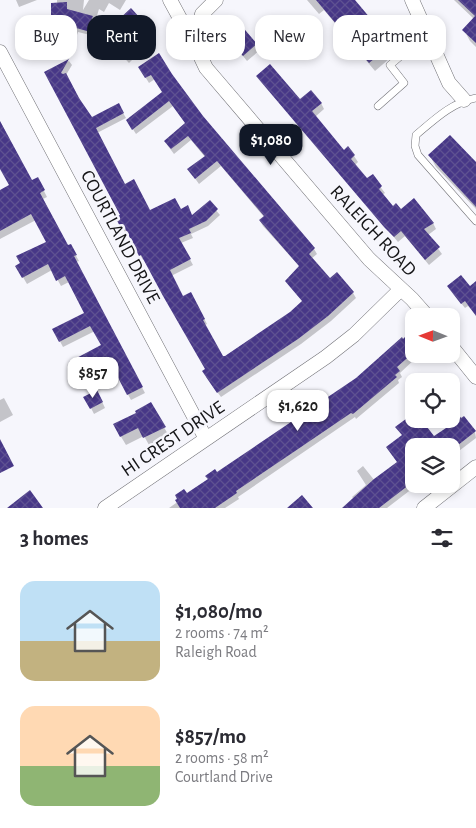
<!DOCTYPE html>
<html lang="en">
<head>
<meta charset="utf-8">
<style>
  body { margin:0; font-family:"Alegreya Sans",sans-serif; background:#f2f2f3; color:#2b2b33; height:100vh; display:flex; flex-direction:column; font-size:19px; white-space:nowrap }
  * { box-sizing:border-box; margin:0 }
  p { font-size:16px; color:#7c7c81 }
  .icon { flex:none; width:28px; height:28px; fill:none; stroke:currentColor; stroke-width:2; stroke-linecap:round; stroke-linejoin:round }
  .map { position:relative; height:508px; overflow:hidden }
  .details { display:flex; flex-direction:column; background:#fff; flex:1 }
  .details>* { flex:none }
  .top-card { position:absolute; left:15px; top:15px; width:446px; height:45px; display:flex; gap:10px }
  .needle { width:32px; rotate:271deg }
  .tools { position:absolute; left:405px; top:308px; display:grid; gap:10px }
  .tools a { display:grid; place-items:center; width:55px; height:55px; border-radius:10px; background:#fff; box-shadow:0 2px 8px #0003; font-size:25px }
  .price { position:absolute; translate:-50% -42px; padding:0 11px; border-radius:10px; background:#fff; color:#222; font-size:16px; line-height:32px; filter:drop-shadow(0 1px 2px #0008) }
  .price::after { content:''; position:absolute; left:50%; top:30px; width:15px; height:11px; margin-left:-8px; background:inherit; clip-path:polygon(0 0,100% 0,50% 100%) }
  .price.active { background:#111827; color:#fff }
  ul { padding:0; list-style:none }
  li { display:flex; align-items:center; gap:15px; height:125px; padding:0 20px }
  li span { display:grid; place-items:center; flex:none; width:140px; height:100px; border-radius:15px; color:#555 }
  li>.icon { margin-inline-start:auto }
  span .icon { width:60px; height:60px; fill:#fffc; stroke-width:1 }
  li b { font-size:21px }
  h2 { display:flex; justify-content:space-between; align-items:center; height:60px; padding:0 20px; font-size:21px }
  .tag { padding:0 18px; border-radius:15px; background:#fff; box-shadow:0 2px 8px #0003; font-size:18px; line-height:45px }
  .tag.active { background:#111827; color:#fff }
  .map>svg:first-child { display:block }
</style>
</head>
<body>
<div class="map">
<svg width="476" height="508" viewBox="0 0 476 508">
  <defs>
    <pattern id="building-cross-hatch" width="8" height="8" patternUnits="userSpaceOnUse" patternTransform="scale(1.25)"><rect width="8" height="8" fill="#473787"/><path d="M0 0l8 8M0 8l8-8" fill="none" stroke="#5e5191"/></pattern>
  </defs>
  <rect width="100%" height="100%" fill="#f6f6fc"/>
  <path fill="#0003" d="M16 0H37L19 7Z
    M57 0H84L83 10 89 0H126L120 10 109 3 104 12 99 9 93 29 90 35 78 32 73 47 61 43 58 38 61 30H59L56 26Z
    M307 0H354L391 44 396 53 375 71 324 10 319 14Z
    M454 0H476V47L470 41 464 30 474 19Z
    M240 26 260 50 247 61 227 36Z
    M149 30 154 38 129 63 113 46 108 37Z
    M69 61 72 65 66 75 91 119 118 104 126 118 97 133 125 185 150 212 180 210 192 217 209 202 220 215 208 226 191 234 193 238 181 243 193 265 171 276 183 298 191 293 207 324 205 325 223 358 291 313 303 302 300 267 263 226 260 221 264 217 221 166 199 184 189 170 205 157 191 140 174 154 168 146 165 141 186 124 173 106 136 134 127 120 163 92 155 79 149 83 139 67 171 75 202 117 314 249 317 254 311 259 329 280 353 293 356 298 331 321 301 344 221 397 206 377 207 369 145 259 143 260 128 233 126 234 123 229 121 216 46 73Z
    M258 77 300 101 321 103 324 109 315 117 344 151 348 148 354 156 358 162 355 165 367 180 372 176 385 193 382 195 393 207 433 223 436 229 428 235 442 254 429 265 405 236 398 242Z
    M0 121 32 182 41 185 47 197 43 199 68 247 70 245 79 261 76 262 145 393 131 400 118 376 112 379 106 369 82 382 70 362 102 345 95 331 63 347 54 330 86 314 69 282 61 286 52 270 27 284 17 267 48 242 36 220 0 239V191L10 186 0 161Z
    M430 156 476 164V209L436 167Z
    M470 287H476V315L468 306 465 308 452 292Z
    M414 350 413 353 416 358 400 373 402 377 398 380 399 383 356 419 355 417 238 497 239 499 225 508H169L217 474Z
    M97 391 105 408 94 414 91 408Z
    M4 398 13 415 0 422V400Z
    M150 403 169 436 149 445 144 436 126 445 114 425 138 413Z
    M414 419H419L434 438 475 432 476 438 451 457V446H414V484L417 485 387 508H344L354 499 352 497 366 485 357 471 363 466 375 481 398 463 387 448 403 436 397 428Z"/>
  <path fill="url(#building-cross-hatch)" d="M316 0H355L392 44 369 63Z
    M458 0H476V43L462 30 475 16Z
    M67 2V9L93 16 87 31 76 28 70 43 57 38 61 24 51 27V3Z
    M131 8 150 29 123 55 106 37 120 24 117 21Z
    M240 24 257 44 243 56 226 36Z
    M159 53 172 74 203 116 315 248 309 254 330 278 337 272 354 292 328 316 298 339 217 393 202 371 205 369 163 296 141 255 139 256 125 228 122 230 115 217 120 215 44 72 69 59 61 73 63 74 66 73 79 98 92 117 119 103 124 113 96 128 125 184 134 179 150 210 175 198 181 209 188 205 192 215 210 200 218 209 206 221 189 229 191 233 179 238 191 259 170 270 183 296 191 292 205 319 203 320 223 356H225L290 312 302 301 285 281 299 266 259 220 264 216 217 161 195 179 187 169 205 156 188 136 171 149 164 141 185 123 169 101 132 130 126 120 162 92 151 75 145 78 138 67Z
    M270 64 300 99 311 90 322 103 312 111 344 150 348 146 355 155 351 159 367 178 373 174 382 186 379 189 393 206 396 203 401 209 414 198 434 223 424 229 440 247 425 260 401 231 394 237 384 227 256 76Z
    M0 121 32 180 38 177 45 190 40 193 68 245 71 244 77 255 74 256 143 387 127 395 114 370 107 374 102 364 77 377 69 362 101 345 90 326 59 342 52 329 84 313 65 276 56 281 48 264 22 278 15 266 20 263 16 256 46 242 31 214 0 231V190L9 185 0 169Z
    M450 135 476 162V207L428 155Z
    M461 275 470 286 476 281V316L465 301 461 304 447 286Z
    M402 337 403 339 405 337 414 347V352L397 367 400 371 395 375 397 377 353 414 351 413 301 447 236 491 237 493 215 508H180L175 500 177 499 175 495 184 489 187 493 208 479 205 476 215 469 217 472 356 378Z
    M97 390 103 402 90 409 83 397Z
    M151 402 166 427 143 438 138 428 120 437 113 424 136 413 135 411Z
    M414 413V419H421L434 436 452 424 449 421 458 414 461 418 464 416 476 431 453 449 451 446H414V481L379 508H342L374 479 397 462 386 447 402 435 395 427Z
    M0 439 14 466 0 473Z
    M30 490 43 508H7Z
    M302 495 313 508H287Z"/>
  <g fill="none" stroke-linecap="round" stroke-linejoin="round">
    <defs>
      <path id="lane" d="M476 98C451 103 435 119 416 135L415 146 418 155 476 221
        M378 106 404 83 390 65 427 34"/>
      <path id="street" d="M170 0 196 48
        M216 0 202 14 197 36V49L206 68 369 259 412 299 427 316
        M412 0 449 83 464 100
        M0 52 206 439
        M451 346 476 377
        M105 508 326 357 354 335 401 289
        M424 508 476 467"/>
    </defs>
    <use href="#lane" stroke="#717176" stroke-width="8"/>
    <use href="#street" stroke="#717176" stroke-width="15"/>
    <use href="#lane" stroke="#fff" stroke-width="7"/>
    <use href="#street" stroke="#fff" stroke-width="14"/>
  </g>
  <g text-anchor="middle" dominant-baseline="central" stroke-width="5" stroke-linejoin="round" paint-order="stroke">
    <g font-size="19" fill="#151517" stroke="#f6f6fc">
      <text transform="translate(373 231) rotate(47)">RALEIGH ROAD</text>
      <text transform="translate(120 237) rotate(62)">COURTLAND DRIVE</text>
      <text transform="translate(173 439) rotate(-34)">HI CREST DRIVE</text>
    </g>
  </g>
</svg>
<div class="tools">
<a><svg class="needle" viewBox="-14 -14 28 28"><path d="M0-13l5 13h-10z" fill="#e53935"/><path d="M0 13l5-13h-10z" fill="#7c7c81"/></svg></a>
<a><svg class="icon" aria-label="locate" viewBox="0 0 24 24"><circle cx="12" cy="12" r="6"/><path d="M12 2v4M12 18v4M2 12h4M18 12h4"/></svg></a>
<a><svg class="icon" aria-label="layers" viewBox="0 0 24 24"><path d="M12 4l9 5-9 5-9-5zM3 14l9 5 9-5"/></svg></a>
</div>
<b class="price active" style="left:271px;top:166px">$1,080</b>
<b class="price" style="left:93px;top:399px">$857</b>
<b class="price" style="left:298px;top:432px">$1,620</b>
<div class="top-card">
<a class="tag">Buy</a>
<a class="tag active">Rent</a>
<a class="tag">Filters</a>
<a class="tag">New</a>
<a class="tag">Apartment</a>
</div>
</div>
<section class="details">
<h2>3 homes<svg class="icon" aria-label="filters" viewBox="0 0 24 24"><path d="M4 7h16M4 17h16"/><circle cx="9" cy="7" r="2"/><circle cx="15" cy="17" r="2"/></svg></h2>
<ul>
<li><span style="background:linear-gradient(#bfe0f5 60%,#c2b280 0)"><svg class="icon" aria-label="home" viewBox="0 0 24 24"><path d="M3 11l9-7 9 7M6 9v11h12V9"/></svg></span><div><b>$1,080/mo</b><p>2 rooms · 74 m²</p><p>Raleigh Road</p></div></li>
<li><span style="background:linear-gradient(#ffd9b3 60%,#8fb573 0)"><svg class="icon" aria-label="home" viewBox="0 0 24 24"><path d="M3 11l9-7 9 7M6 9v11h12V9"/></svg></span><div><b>$857/mo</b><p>2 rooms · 58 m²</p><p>Courtland Drive</p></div></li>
</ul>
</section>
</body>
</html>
